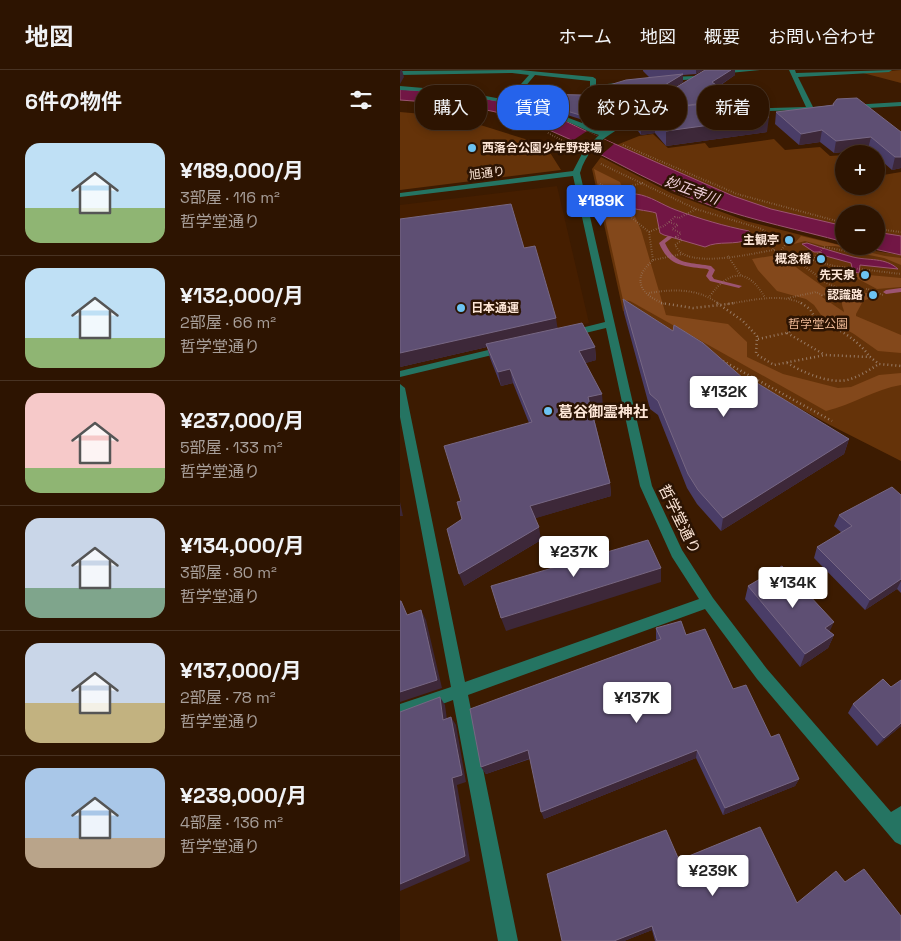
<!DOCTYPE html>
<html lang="ja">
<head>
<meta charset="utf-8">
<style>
  body { margin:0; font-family:"Space Grotesk","Noto Sans JP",sans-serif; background:#392110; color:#f1f3f6; height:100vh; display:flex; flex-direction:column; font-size:19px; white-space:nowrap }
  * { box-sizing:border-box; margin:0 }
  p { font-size:16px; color:#a79e99 }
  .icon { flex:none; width:28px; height:28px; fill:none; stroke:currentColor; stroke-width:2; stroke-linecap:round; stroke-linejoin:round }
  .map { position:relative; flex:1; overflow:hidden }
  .panel { display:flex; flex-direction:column; background:#2d1401; width:400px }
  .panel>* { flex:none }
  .guide { position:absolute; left:15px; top:15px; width:410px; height:45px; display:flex; gap:10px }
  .controls { position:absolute; left:435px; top:75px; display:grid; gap:10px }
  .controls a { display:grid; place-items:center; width:50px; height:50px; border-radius:50%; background:#2d1401; box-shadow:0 2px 8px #0003,0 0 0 1px #483323; font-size:25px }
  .price { position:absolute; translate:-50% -42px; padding:0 11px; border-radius:5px; background:#fff; color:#222; font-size:16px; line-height:32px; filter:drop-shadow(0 1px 2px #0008) }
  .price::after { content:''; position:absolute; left:50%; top:30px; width:15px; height:11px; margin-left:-8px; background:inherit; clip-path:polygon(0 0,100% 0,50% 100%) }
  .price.on { background:#2563eb; color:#fff }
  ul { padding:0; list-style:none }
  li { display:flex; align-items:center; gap:15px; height:125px; padding:0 25px }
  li+li { border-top:1px solid #483323 }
  li span { display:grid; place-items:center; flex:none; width:140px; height:100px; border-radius:15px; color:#555 }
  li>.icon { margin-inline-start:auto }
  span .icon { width:60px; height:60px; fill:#fffc; stroke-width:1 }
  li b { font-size:21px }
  h2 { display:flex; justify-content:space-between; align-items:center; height:60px; padding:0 25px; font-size:21px }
  .chip { padding:0 18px; border-radius:20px; background:#2d1401; box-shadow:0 2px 8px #0003,0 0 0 1px #483323; font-size:18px; line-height:45px }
  .chip.on { background:#2563eb; color:#fff }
  header { display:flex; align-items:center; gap:30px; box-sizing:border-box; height:70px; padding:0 25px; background:#2d1401; border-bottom:1px solid #483323 }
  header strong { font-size:24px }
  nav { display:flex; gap:28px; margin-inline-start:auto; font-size:18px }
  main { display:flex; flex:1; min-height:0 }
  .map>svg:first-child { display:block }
</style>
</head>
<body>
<header>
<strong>地図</strong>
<nav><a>ホーム</a><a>地図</a><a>概要</a><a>お問い合わせ</a></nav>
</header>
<main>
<section class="panel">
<h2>6件の物件<svg class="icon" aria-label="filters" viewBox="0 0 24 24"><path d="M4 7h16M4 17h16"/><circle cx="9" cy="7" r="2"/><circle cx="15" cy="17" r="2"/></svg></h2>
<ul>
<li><span style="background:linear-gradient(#bfe0f5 65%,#8fb573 0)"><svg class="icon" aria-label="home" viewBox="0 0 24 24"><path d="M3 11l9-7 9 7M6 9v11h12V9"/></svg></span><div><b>¥189,000/月</b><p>3部屋 · 116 m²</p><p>哲学堂通り</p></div></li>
<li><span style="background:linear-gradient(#bfe0f5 70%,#8fb573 0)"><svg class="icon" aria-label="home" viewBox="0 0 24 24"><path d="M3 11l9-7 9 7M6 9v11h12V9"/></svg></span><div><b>¥132,000/月</b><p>2部屋 · 66 m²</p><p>哲学堂通り</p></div></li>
<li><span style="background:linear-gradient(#f6c9c9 75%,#8fb573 0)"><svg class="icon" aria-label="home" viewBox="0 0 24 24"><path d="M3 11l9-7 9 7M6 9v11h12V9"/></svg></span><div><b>¥237,000/月</b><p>5部屋 · 133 m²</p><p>哲学堂通り</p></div></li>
<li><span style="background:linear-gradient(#c9d6e8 70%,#7fa58c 0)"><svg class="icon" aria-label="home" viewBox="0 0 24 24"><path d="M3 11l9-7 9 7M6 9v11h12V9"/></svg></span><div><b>¥134,000/月</b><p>3部屋 · 80 m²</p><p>哲学堂通り</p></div></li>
<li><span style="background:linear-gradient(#c9d6e8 60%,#c2b280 0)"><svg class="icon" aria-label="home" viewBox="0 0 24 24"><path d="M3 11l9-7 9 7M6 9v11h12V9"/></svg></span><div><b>¥137,000/月</b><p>2部屋 · 78 m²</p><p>哲学堂通り</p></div></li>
<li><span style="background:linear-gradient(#a9c7e8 70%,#b9a48a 0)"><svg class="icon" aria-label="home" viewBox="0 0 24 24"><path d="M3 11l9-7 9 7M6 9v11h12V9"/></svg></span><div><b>¥239,000/月</b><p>4部屋 · 136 m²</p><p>哲学堂通り</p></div></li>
</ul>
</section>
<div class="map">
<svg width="501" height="871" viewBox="0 0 501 871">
  <rect width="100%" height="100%" fill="#3c1b01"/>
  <path fill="#451e00" d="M157 116 189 253 0 297V135Z"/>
  <path fill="#653309" d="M501 0V13L463 3Z
    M0 42 34 45 74 53 125 69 149 81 161 100 0 120Z
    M253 64 268 78 305 73 309 78 374 69 385 80 420 77 430 86 444 85V116H476V100L483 105 501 102V166L476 163V144H444V157L370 139 333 127 214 76 239 66Z
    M201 87 271 123 346 151 444 176 501 185V391L430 355 223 241 192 99Z"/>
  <path fill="#83481b" d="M194 99 220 112 241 160 266 245 328 254 347 272V287L383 304 438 318 451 317 479 305 501 303V315C475 319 452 335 426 341L230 231 223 230Z
    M401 166 485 186 501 188V195L484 188 454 182 450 179 435 176H423L405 171 394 174Z
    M377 185C395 195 411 209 428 220L422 227 444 242C444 239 442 237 442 234 441 223 463 223 470 223L473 227 463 231 456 244V246L501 265V283L478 281 454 264 421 245 414 235 406 229 377 221 358 200 352 189Z
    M447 203 501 208V217L477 219Z"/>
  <path fill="#721645" stroke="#9c5471" d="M0 19 57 24 104 32 155 46 190 63 333 126 371 139 444 156V172C400 160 355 151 312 136 246 114 188 72 123 50 84 36 41 33 0 30Z
    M236 124C251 126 262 135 276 140 300 149 324 156 349 161L351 166 349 169C335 176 319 170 305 177L264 165 260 163 256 143C247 140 230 140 223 134L224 127Z
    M476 162 501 166V185L461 176H476Z
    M407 173C422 178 438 183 453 187 469 191 485 187 498 199L460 195 459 203 453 202 451 193 422 185 421 182H414L402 174Z"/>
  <path fill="#3c1b01" d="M187 61 214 74 200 86 172 71Z"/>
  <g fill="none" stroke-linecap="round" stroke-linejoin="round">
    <path fill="#9c5471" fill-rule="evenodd" d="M268 166 273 167 265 173C275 196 291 192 311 196L315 200 312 206 314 209 342 216 339 218 310 211 306 206 309 200 307 199C284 196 269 197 259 173Z
      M501 218V222L486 224 483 222 486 220Z"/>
    <path stroke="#997d68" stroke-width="2" stroke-dasharray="0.5 2" stroke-linecap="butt" d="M148 63 169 74
      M223 75 337 124 444 153
      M201 94 296 139 362 159 375 170 373 180 434 196 501 204
      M243 113 212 120 215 134 249 162 253 190C249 194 242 201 241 206 237 221 254 230 265 234
      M200 114 212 120
      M269 152 278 155 272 159 281 163 276 167 282 170 275 175C277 178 279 182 283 184 303 195 351 184 373 180
      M476 159 501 162
      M249 162 264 156 275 147 279 148 296 139
      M380 182 386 174
      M328 186 341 206
      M391 186 428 214 441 219
      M253 190 282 184
      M413 190 424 177 462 184
      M249 223C274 219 298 218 319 234
      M310 226C329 200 348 197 365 228
      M388 228 416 222 422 225 449 219H468L483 225
      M327 234C350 231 380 222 403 234"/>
    <path stroke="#997d68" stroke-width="2.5" stroke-dasharray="1 3" stroke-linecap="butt" d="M261 233 293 238 320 235 343 251 357 266 356 284 374 295 425 285 470 287 479 294 501 296
      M317 233 320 235 335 233
      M401 233 410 239 416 250
      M387 263 425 285
      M358 269 386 263 416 250C438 258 456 268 470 287
      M323 291 432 351
      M387 293C403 302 428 314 447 310 459 307 469 300 479 294"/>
    <path fill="#257462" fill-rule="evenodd" d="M120 0 193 7 196 9V15L229 12 227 15 195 19 188 38V56L204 61 246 36 251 37C224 61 192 64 180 103L252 416 282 480 313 528 367 599 491 742 501 736V775L495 772 357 609 305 539 68 625 118 871H98L53 630 0 650V634L51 617 0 347V314L5 318 65 612 299 529 272 487 240 416 206 258 169 267 164 264 165 262 205 252 173 106 0 127V123L173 101 184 80 199 65C183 60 169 51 153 46 103 30 52 22 0 20V16L59 21 107 30 129 5 112 3 0 5V1ZM135 5 190 11V17L182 38V53L158 44 113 31Z
      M360 0 319 4 316 2 323 0Z
      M389 0H395L396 3 492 0 489 2 398 7 413 37 426 36 429 38 428 39 339 42V40L341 39 406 37Z
      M297 6 299 9 267 11 264 9 267 7Z
      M501 32V36L451 39 448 37 451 35Z
      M105 276 109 277V281L0 307V301Z"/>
  </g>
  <path fill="#4a3d67" d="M243 0H303L296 4 283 5V12L227 46 226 44 201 59 190 52 189 44 249 7 243 1Z
    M305 0H335V5L318 17 335 29V31L367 62 266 76 255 63 241 65 235 57V42Z
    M183 29 180 38V49L135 35 134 31Z
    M433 34 501 62V98L492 100 476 86V84H474L468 79 434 83 420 72 399 75 375 54 376 42 432 35Z
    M124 178 158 259 195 277 196 290 185 293 203 337 192 340 210 413 211 426 135 448 141 470 64 516 61 431 129 353 113 313 101 316 90 288 87 277 0 297Z
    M223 229 352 316 449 369 444 384 321 461 297 434 287 418 258 345 250 339 224 243Z
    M501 425V523L497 519 465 540 414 488 417 477 442 463 434 456 439 445Z
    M348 516 430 562 434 565 428 578 400 597 345 529Z
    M256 558 286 565 333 619 371 667 399 709 395 716 323 745 296 688 144 749 130 689 86 704 81 697 257 571 256 569Z
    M491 617 501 656 477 676 448 643 453 634Z
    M279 790 397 833 445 812 501 871H255L252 860 224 871H162Z"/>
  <path fill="#3d2839" d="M1 0H2L4 7 0 14V1Z
    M296 0H303L296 4Z
    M331 0H335V5L311 21 312 12Z
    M283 4V12L227 46V38Z
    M183 25V29L180 38V49V34Z
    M335 29 334 38 235 42Z
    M225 36 226 44 201 59V50Z
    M369 47 367 62 266 76V61Z
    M255 48V63L241 65 240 50Z
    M422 60 420 72 399 75 401 64Z
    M471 67 468 79 434 83 436 71Z
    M495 87H501V98L492 100Z
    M156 248 158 261 86 274 87 277 0 297V283Z
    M195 277 196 290 180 295 179 281Z
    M110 299 113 313 101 316 98 302Z
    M202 324 203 337 190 341 188 327Z
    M449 369 444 384 321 461 323 448Z
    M210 413 211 426 133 449 130 436Z
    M0 432 3 446H0Z
    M139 457 141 470 64 516 59 504Z
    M261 498V512L106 561 101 548Z
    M501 509V511L497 519 465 540 470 530Z
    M21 540 26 550 42 618 0 632V622Z
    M434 552 428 565 425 558Z
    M434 565 428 578 400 597 405 584Z
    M40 627 45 635 48 657 43 650Z
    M51 647 56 655 66 712 57 715 70 791 0 821V814L52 708Z
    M501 653V656L477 676 484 668Z
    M128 680 131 688 86 704 81 697Z
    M297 680 296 688 144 749 141 742Z
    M399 709 395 716 323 745 325 738Z
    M252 856V860L224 871H214Z"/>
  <path fill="#5e4f73" stroke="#776783" d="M305 0H331L312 12 335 29 235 42Z
    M283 4 227 38 225 36 201 50 189 44V30L193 20 226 10Z
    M135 24 183 25 180 34V45L134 31Z
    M457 28 501 62V87H495L471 67 436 71 422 60 401 64 376 42 434 35 433 34 437 29Z
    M344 29 369 47 266 61 255 48 240 50 235 42Z
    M111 134 124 178 135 176 156 248 0 283V149Z
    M223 229 273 261 274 255 303 273 352 316 357 313 449 369 323 448 298 420 288 404 258 331 250 324Z
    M182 253 195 277 179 281 202 324 188 327 210 413 130 436 139 457 59 504 47 459 62 449 57 432 61 431 44 376 132 352 110 299 98 302 86 274Z
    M492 417 501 425V509L470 530 417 477 452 456 439 445Z
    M248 470 261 498 101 548 91 516Z
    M382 496 434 552 425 558 434 565 405 584 348 516Z
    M0 531H1L7 545 21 540 37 610 0 622Z
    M281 551 286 565 305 559 333 619 346 615 371 667 379 664 399 709 325 738 297 680 141 742 128 680 81 697 70 639 261 569 256 558Z
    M483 609 491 617 501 610V653L484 668 453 634Z
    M40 627 43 650 51 647 62 705 52 708 65 786 0 814V642Z
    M360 757 397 833 436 801 445 812 464 799 501 846V871H257L252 856 214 871H162L147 804 266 760 279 790Z"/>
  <g fill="#6cc3f2" stroke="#2c1403" stroke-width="2">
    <circle cx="72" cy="78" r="5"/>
    <circle cx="389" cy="170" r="5"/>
    <circle cx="421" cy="189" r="5"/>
    <circle cx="465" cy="205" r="5"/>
    <circle cx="473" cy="225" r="5"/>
    <circle cx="61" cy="238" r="5"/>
    <circle cx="148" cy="341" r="5"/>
  </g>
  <g text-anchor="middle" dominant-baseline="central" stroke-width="5" stroke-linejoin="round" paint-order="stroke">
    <g font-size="12" font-weight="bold" fill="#fde6d7" stroke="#2c1403" text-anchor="end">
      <text x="82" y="78" text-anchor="start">西落合公園少年野球場</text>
      <text x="379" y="170">主観亭</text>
      <text x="411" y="189">概念橋</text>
      <text x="455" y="205">先天泉</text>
      <text x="463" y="225">認識路</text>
      <text x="71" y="238" text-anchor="start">日本通運</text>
    </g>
    <g font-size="12" fill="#fde6d7" stroke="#2c1403">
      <text transform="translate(87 103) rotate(-7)">旭通り</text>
    </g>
    <g font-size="12" fill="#edb895" stroke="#2c1403">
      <text x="418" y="254">哲学堂公園</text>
    </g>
    <g font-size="14" font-style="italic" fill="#f2d2dd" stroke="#2c1403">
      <text transform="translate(292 120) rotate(20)">妙正寺川</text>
    </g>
    <g font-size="15" font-weight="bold" fill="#fde6d7" stroke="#2c1403" text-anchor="start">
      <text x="158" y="341">葛谷御霊神社</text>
    </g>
    <g font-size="15" fill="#fde6d7" stroke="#2c1403">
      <text transform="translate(280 449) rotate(64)">哲学堂通り</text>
    </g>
  </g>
</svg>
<div class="controls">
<a>+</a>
<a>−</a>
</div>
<b class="price on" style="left:201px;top:157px">¥189K</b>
<b class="price" style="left:324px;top:348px">¥132K</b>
<b class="price" style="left:174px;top:508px">¥237K</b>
<b class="price" style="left:393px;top:539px">¥134K</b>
<b class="price" style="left:237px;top:654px">¥137K</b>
<b class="price" style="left:313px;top:827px">¥239K</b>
<div class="guide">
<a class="chip">購入</a>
<a class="chip on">賃貸</a>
<a class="chip">絞り込み</a>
<a class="chip">新着</a>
</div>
</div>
</main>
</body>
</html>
